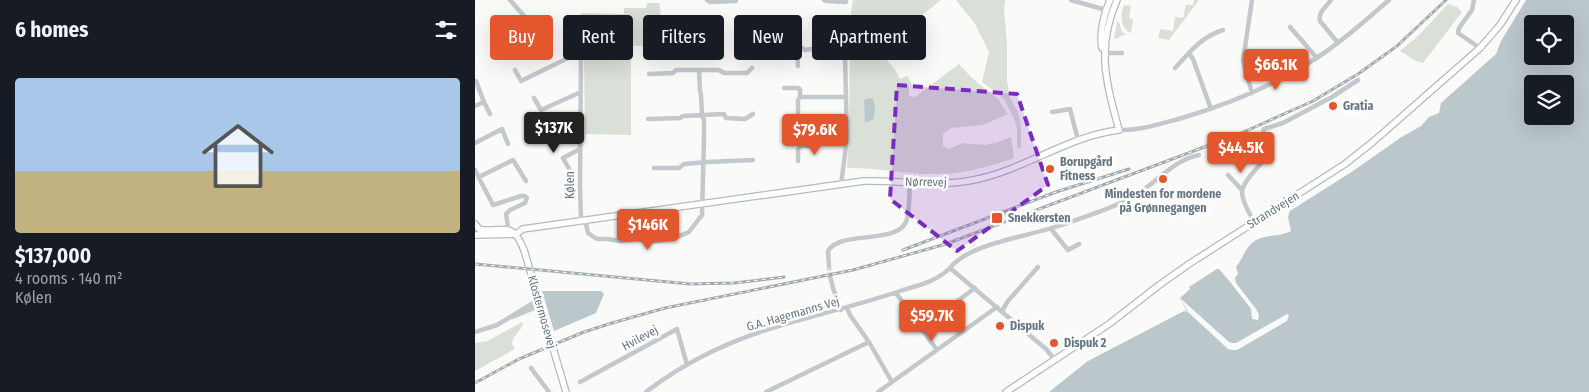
<!DOCTYPE html>
<html lang="en">
<head>
<meta charset="utf-8">
<style>
  body { margin:0; font-family:"Fira Sans Condensed",sans-serif; background:#242831; color:#f1f3f6; height:100vh; display:flex; flex-direction:column; font-size:19px; white-space:nowrap }
  * { box-sizing:border-box; margin:0 }
  p { font-size:16px; color:#9ea1a6 }
  .icon { flex:none; width:28px; height:28px; fill:none; stroke:currentColor; stroke-width:2; stroke-linecap:round; stroke-linejoin:round }
  .map { position:relative; flex:1; overflow:hidden }
  .side { display:flex; flex-direction:column; background:#171b24; width:475px }
  .side>* { flex:none }
  .banner { position:absolute; left:15px; top:15px; width:475px; height:45px; display:flex; gap:10px }
  .tools { position:absolute; left:1049px; top:15px; display:grid; gap:10px }
  .tools a { display:grid; place-items:center; width:50px; height:50px; border-radius:5px; background:#171b24; box-shadow:0 5px 20px #0002; font-size:25px }
  .price { position:absolute; translate:-50% -42px; padding:0 11px; border-radius:5px; background:#e4572e; color:#fff; font-size:16px; line-height:32px; filter:drop-shadow(0 1px 2px #0008) }
  .price::after { content:''; position:absolute; left:50%; top:30px; width:15px; height:11px; margin-left:-8px; background:inherit; clip-path:polygon(0 0,100% 0,50% 100%) }
  .price.selected { background:#222; color:#fff }
  ul { padding:0; list-style:none }
  li { display:grid; align-content:center; gap:10px; height:265px; padding:0 15px }
  li+li { border-top:1px solid #363941 }
  li span { display:grid; place-items:center; height:155px; border-radius:5px; color:#555 }
  li>.icon { margin-inline-start:auto }
  span .icon { width:90px; height:90px; fill:#fffc; stroke-width:1 }
  li b { font-size:21px }
  h2 { display:flex; justify-content:space-between; align-items:center; height:60px; padding:0 15px; font-size:21px }
  .chip { padding:0 18px; border-radius:5px; background:#171b24; box-shadow:0 5px 20px #0002; font-size:18px; line-height:45px }
  .chip.selected { background:#e4572e; color:#fff }
  main { display:flex; flex:1; min-height:0 }
  .map>svg:first-child { display:block }
</style>
</head>
<body>
<main>
<section class="side">
<h2>6 homes<svg class="icon" aria-label="filters" viewBox="0 0 24 24"><path d="M4 7h16M4 17h16"/><circle cx="9" cy="7" r="2"/><circle cx="15" cy="17" r="2"/></svg></h2>
<ul>
<li><span style="background:linear-gradient(#a9c7e8 60%,#c2b280 0)"><svg class="icon" aria-label="home" viewBox="0 0 24 24"><path d="M3 11l9-7 9 7M6 9v11h12V9"/></svg></span><div><b>$137,000</b><p>4 rooms · 140 m²</p><p>Kølen</p></div></li>
</ul>
</section>
<div class="map">
<svg width="1114" height="392" viewBox="0 0 1114 392">
  <rect width="100%" height="100%" fill="#fafaf8"/>
  <path fill="#dadfd7" d="M378 0H466L440 21 435 41 412 60 421 71 425 79 432 76 438 86H434V96L440 97 484 64 497 78 523 99 533 114 508 125 476 128 468 134V146L474 149 488 143 509 145 520 143 536 137 539 158C515 166 490 174 464 174 434 175 403 167 372 168L374 138 375 18Z
    M481 0H530L529 11 532 43V81L535 98 543 112 546 125V149L542 147V129L540 121 529 99 507 82 514 52 500 24Z
    M719 0H724L694 40 683 38 685 29 698 31 700 17 708 18 711 5H718Z
    M172 3H184L186 17 225 46H156V135L110 134 109 59 115 51V46L104 32 106 13 149 14V8H171Z
    M973 4 982 7 987 12 948 63 941 61 925 51 944 35Z
    M649 5 656 6 654 18 658 20 656 33C645 28 645 16 649 5Z
    M642 22H644L647 32 651 34 643 38 639 39Z
    M47 322 48 325 38 339 37 344 40 349 0 371V343L13 341Z"/>
  <path fill="#bbc7cb" fill-rule="evenodd" d="M1051 0H1114V392H574L613 361 709 311 712 312 705 298 715 289 714 287 742 269H744L756 283 763 274 761 267C767 260 769 252 774 246 785 233 803 238 816 231L813 217 815 211 878 171 925 138 946 126 954 117 964 113 966 103 1021 54 1026 41ZM1058 24H1090V56H1058ZM1058 84H1090V116H1058Z
    M395 98 398 99 400 106 399 119 392 122H390L389 100Z
    M67 291H126L129 294 121 313 79 331Z"/>
  <path fill="#fafaf8" d="M760 278 761 283 781 309 784 315 783 320 777 319 776 309 756 283Z
    M705 298 754 342 757 343H761L812 314 814 315 812 321 762 350H757L753 349 713 312Z"/>
  <g fill="none" stroke-linecap="round" stroke-linejoin="round">
    <path stroke="#d5d9db" stroke-width="4.5" stroke-dasharray="4.5 2" stroke-linecap="butt" d="M354 266 355 276"/>
    <defs>
      <path id="major" d="M627 48C624 34 629 13 635 0
        M0 224 4 229 8 230C33 231 38 223 49 250L91 392
        M41 234 48 229 389 181C428 180 466 188 503 179 552 168 594 136 644 130 631 82 621 48 642 0
        M0 235 41 234
        M531 392 634 324 683 286 714 264 870 164 899 141 1005 48 1025 25 1041 0"/>
    </defs>
    <use href="#major" stroke="#b5babe" stroke-width="8"/>
    <path stroke="#c3c8cc" stroke-width="4.5" d="M35 0 56 24
      M232 0 235 2 261 1V0
      M349 0 352 1 371 2V0
      M596 0 638 12
      M777 0 768 61 777 93
      M856 0C851 7 843 12 845 21L863 43
      M999 0 997 10 984 28 983 33 1005 48
      M815 27 842 58
      M310 45H323L330 50 336 49 345 55 357 54 359 56H370L372 138 366 185
      M629 53H647
      M714 53 718 59 736 109
      M323 66 322 50 325 47
      M700 68C715 52 726 37 748 30
      M40 70 46 81 97 56 102 55 106 57 105 186 106 220
      M174 74 198 73 201 70H244L249 73H272L277 68
      M309 88H322L325 89V97H370
      M59 98 66 110 106 92
      M9 102 15 114
      M0 106 9 102 1 81
      M577 112 595 109 603 140
      M323 117V100L325 97
      M173 119 205 118 208 116 249 114 251 118 270 119 278 114
      M74 128 80 140 106 128
      M644 130C665 131 687 123 707 118 754 104 802 84 843 57 868 41 891 20 914 0
      M310 140 323 141 326 146H341L358 137 372 138
      M0 143 27 129 33 144
      M323 161V149L326 146
      M179 168H204L209 164 233 162 278 160
      M0 170 18 205 46 196H50L52 198 50 203 35 210 31 214 34 233
      M97 174 88 158 105 149
      M753 175 767 190
      M4 177 38 160 51 181
      M110 219 113 233 122 239H133L145 241 164 239 174 242 197 239 214 232 227 215 229 138V120L227 115 226 95 225 91 224 70
      M779 222C775 214 767 202 767 192 767 181 790 160 797 151L788 132 789 129 808 123 857 97 883 80
      M576 229 593 250 604 244
      M354 266 353 251C365 230 420 245 431 222 435 213 434 193 435 183
      M355 276 358 288 366 310
      M421 293 462 350
      M372 308 375 315 394 342 417 382
      M527 311 533 301 563 267
      M37 317 64 306
      M446 328 500 288
      M0 332 22 325 63 300
      M580 360 571 349 475 268C494 243 557 236 586 225 609 217 633 210 654 199 678 187 697 160 724 155
      M56 368 74 392
      M105 382 202 329 212 365
      M171 392C211 361 259 339 307 325 347 313 388 304 428 290 445 285 462 281 475 268
      M291 392 394 342
      M403 392 522 307"/>
    <use href="#major" stroke="#fff" stroke-width="5.5"/>
    <defs>
      <path id="rail" d="M428 250 581 192 654 169
        M0 264 215 284 259 283 309 277
        M0 383 44 359 109 332 137 323 190 308 378 270 471 244 764 134 838 101 883 74 922 46 971 0"/>
    </defs>
    <use href="#rail" stroke="#a2aab0" stroke-width="3"/>
    <use href="#rail" stroke="#fff" stroke-width="1" stroke-dasharray="4" stroke-linecap="butt"/>
  </g>
  <path fill="#7b2cbf" fill-opacity="0.2" stroke="#7b2cbf" stroke-width="4" stroke-dasharray="10 6" stroke-linejoin="round" d="M422 85 542 94 573 185 482 251 415 199Z"/>
  <g fill="#e4572e" stroke="#fff" stroke-width="2">
    <circle cx="858" cy="106" r="5"/>
    <circle cx="575" cy="169" r="5"/>
    <circle cx="688" cy="179" r="5"/>
    <rect x="516" y="212" width="12" height="12" rx="2.5"/>
    <circle cx="525" cy="326" r="5"/>
    <circle cx="579" cy="343" r="5"/>
  </g>
  <g text-anchor="middle" dominant-baseline="central" stroke-width="5" stroke-linejoin="round" paint-order="stroke">
    <g font-size="12" font-weight="bold" fill="#657683" stroke="#fff" text-anchor="start">
      <text x="868" y="106">Gratia</text>
      <text x="585" y="162">Borupgård<tspan x="585" dy="14">Fitness</tspan></text>
      <text x="688" y="194" text-anchor="middle">Mindesten for mordene<tspan x="688" dy="14">på Grønnegangen</tspan></text>
      <text x="533" y="218">Snekkersten</text>
      <text x="535" y="326">Dispuk</text>
      <text x="589" y="343">Dispuk 2</text>
    </g>
    <g font-size="12" fill="#657683" stroke="#fff">
      <text transform="translate(451 182) rotate(1)">Nørrevej</text>
      <text transform="translate(95 185) rotate(-90)">Kølen</text>
      <text transform="translate(798 210) rotate(-32)">Strandvejen</text>
      <text transform="translate(67 312) rotate(74)">Klostermosevej</text>
      <text transform="translate(318 314) rotate(-16)">G.A. Hagemanns Vej</text>
      <text transform="translate(165 338) rotate(-28)">Hvilevej</text>
    </g>
  </g>
</svg>
<div class="tools">
<a><svg class="icon" aria-label="locate" viewBox="0 0 24 24"><circle cx="12" cy="12" r="6"/><path d="M12 2v4M12 18v4M2 12h4M18 12h4"/></svg></a>
<a><svg class="icon" aria-label="layers" viewBox="0 0 24 24"><path d="M12 4l9 5-9 5-9-5zM3 14l9 5 9-5"/></svg></a>
</div>
<b class="price" style="left:801px;top:91px">$66.1K</b>
<b class="price selected" style="left:79px;top:154px">$137K</b>
<b class="price" style="left:340px;top:156px">$79.6K</b>
<b class="price" style="left:766px;top:174px">$44.5K</b>
<b class="price" style="left:173px;top:251px">$146K</b>
<b class="price" style="left:457px;top:342px">$59.7K</b>
<div class="banner">
<a class="chip selected">Buy</a>
<a class="chip">Rent</a>
<a class="chip">Filters</a>
<a class="chip">New</a>
<a class="chip">Apartment</a>
</div>
</div>
</main>
</body>
</html>
